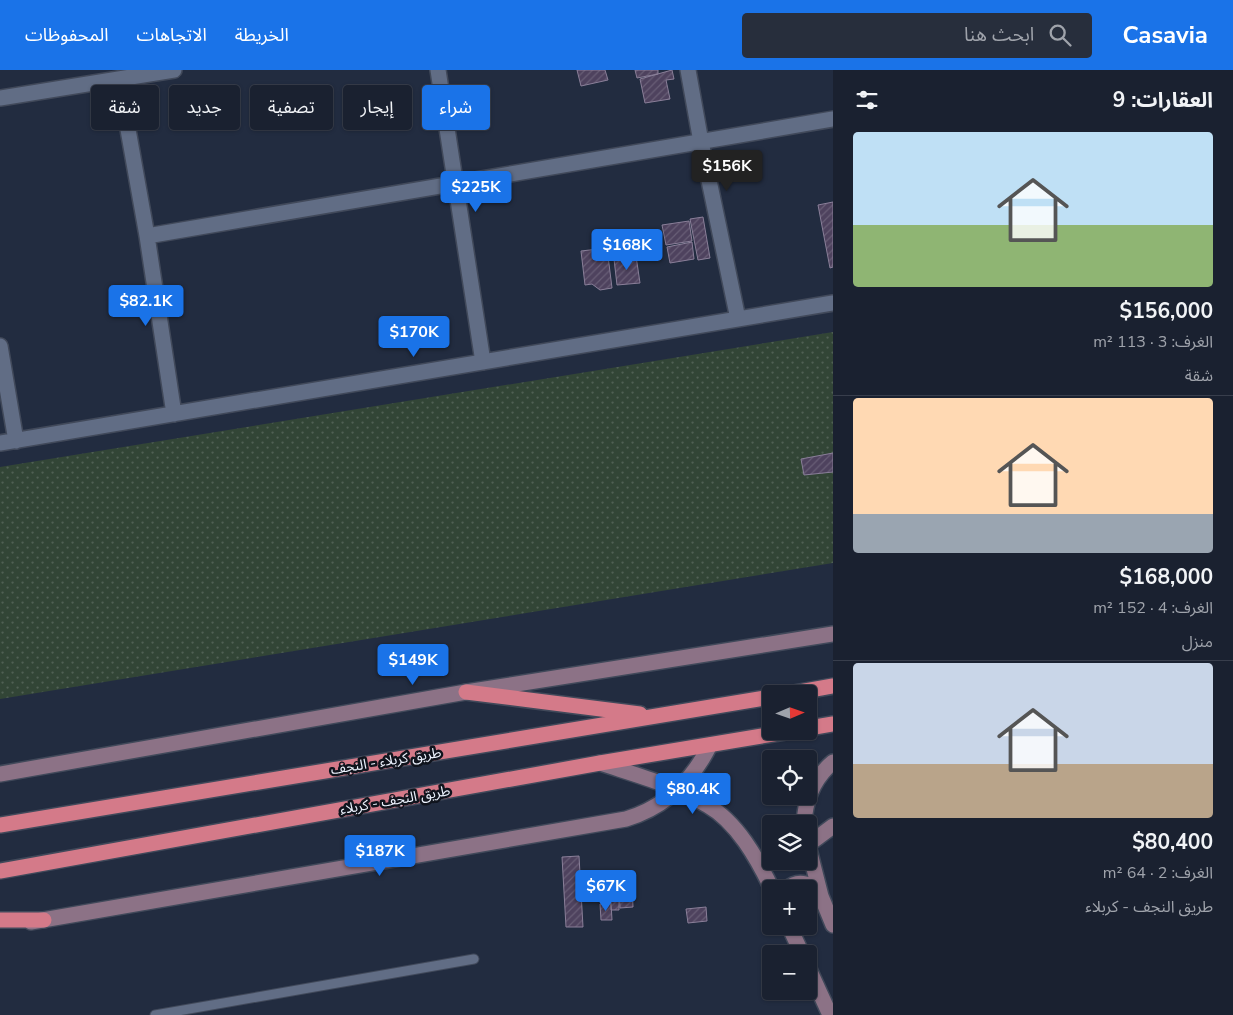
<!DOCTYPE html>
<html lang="ar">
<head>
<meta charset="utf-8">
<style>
  body { margin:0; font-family:"Nunito Sans","Noto Sans Arabic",sans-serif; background:#272e3c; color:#f1f3f6; direction:rtl; height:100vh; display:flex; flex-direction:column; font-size:19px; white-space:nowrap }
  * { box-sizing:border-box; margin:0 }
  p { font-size:16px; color:#9fa3ab }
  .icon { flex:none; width:28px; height:28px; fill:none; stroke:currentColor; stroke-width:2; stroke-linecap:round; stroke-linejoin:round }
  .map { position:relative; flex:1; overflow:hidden; direction:ltr }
  .panel { display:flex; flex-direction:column; background:#1a2130; width:400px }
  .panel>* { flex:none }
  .guide { position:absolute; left:15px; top:15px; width:475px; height:45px; direction:rtl; display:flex; gap:10px }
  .needle { width:32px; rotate:88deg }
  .tools { position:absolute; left:762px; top:615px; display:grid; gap:10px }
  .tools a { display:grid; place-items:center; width:55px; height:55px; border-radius:5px; background:#1a2130; box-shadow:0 1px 4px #0004,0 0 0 1px #383e4c; font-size:25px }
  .price { position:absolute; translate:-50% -42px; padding:0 11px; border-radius:5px; background:#1a73e8; color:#fff; font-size:16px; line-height:32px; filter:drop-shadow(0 1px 2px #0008) }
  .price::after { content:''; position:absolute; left:50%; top:30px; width:15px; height:11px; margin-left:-8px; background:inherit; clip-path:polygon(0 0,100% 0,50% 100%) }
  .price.selected { background:#222; color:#fff }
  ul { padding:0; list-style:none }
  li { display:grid; align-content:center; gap:10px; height:265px; padding:0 20px }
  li+li { border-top:1px solid #383e4c }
  li span { display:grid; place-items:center; height:155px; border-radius:5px; color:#555 }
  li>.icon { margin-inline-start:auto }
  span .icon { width:90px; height:90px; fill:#fffc; stroke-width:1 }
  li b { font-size:21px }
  h2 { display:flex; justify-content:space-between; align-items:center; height:60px; padding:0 20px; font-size:21px }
  .chip { padding:0 18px; border-radius:5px; background:#1a2130; box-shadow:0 1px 4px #0004,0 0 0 1px #383e4c; font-size:18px; line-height:45px }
  .chip.selected { background:#1a73e8; color:#fff }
  header { display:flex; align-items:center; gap:30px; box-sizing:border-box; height:70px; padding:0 25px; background:#1a73e8; color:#fff }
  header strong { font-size:24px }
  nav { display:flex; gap:28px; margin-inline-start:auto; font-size:18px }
  .search { width:350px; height:45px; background:#272e3c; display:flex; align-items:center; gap:12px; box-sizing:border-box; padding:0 18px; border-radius:5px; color:#9fa3ab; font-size:19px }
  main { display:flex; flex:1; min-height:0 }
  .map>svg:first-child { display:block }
</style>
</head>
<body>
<header>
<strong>Casavia</strong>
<div class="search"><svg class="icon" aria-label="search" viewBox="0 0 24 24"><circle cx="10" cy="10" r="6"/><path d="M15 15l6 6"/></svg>ابحث هنا</div>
<nav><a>الخريطة</a><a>الاتجاهات</a><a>المحفوظات</a></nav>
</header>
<main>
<section class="panel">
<h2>العقارات: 9<svg class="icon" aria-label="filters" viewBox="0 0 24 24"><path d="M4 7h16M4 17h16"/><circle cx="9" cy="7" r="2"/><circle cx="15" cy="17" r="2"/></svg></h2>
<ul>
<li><span style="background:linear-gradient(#bfe0f5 60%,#8fb573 0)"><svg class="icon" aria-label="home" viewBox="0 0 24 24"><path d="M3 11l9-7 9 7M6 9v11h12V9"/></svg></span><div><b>$156,000</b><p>الغرف: 3 · 113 m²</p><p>شقة</p></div></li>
<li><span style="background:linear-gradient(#ffd9b3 75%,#9aa5b1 0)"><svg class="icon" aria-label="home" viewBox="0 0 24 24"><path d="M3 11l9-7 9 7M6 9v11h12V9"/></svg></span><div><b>$168,000</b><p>الغرف: 4 · 152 m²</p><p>منزل</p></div></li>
<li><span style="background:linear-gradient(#c9d6e8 65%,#b9a48a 0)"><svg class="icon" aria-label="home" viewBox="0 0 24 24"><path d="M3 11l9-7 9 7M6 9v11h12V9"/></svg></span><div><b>$80,400</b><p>الغرف: 2 · 64 m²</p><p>طريق النجف - کربلاء</p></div></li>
</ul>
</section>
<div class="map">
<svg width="833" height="945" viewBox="0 0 833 945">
  <defs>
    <pattern id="grass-dots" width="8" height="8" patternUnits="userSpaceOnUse" patternTransform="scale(1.25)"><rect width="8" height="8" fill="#324536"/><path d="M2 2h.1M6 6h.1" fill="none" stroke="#506054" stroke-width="1.8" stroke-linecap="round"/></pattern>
    <pattern id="building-hatch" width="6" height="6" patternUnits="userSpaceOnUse" patternTransform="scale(1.25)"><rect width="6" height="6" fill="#4e425e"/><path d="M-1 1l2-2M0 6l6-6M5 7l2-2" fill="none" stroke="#685e76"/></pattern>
  </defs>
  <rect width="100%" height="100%" fill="#222c40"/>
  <path fill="url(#grass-dots)" d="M833 262V493L0 629V397Z"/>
  <path fill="url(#building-hatch)" stroke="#8a7f99" d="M577 0H605L608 10 581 16Z
    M635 0H658V4L637 8Z
    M672 0 674 9 666 10 670 29 645 33 640 9Z
    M833 132V197L830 198 818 135Z
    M703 147 710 188 698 190 690 149Z
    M689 151 692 171 666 175 662 155Z
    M692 172 694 189 670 193 667 177Z
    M607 178 612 218 600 220 592 214 585 215 581 181Z
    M636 186 640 213 617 215 614 189Z
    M833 383V402L804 405 801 389Z
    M579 786 583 857H566L562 787Z
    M619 815H632L633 837 620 838Z
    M610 821H619V840H611Z
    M611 833 612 850H601L600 834Z
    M706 837 707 851 688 853 686 839Z"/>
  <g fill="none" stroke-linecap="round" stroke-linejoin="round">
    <defs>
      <path id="service" d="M155 945 474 889"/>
      <path id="minor" d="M438 0 483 292
        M688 0 701 72 738 249
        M119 9 147 166 174 344
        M0 28 174 0
        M147 166 833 49
        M0 276 16 371
        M0 373 833 233"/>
      <path id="secondary" d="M600 693C636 705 674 715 707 735 737 752 757 788 772 819
        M0 704 466 622 833 564
        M804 754C805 730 814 708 833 692
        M809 774 833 756
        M809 779 821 826 833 855
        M787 819C799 808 813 814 821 826
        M31 852 626 749C666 737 692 711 710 675
        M789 856 802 884
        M809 899 830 945"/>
      <path id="trunk" d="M466 622 640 644
        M788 624 833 616
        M809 658 833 654
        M0 755 771 627
        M0 801 600 693 791 661
        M0 850H44"/>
    </defs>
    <use href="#service" stroke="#41495a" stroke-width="11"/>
    <use href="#minor" stroke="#41495a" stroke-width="18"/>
    <use href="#secondary" stroke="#41495a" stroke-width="18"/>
    <use href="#trunk" stroke="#41495a" stroke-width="18"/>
    <use href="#service" stroke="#616d85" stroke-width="9"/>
    <use href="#minor" stroke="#616d85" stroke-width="15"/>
    <use href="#secondary" stroke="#8c7286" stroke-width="15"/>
    <use href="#trunk" stroke="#d47a89" stroke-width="15"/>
  </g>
  <g text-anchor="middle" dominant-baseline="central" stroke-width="5" stroke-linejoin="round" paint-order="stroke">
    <g font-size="14" fill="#ecf2fd" stroke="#10141d">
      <text transform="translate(386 691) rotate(-9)">طريق کربلاء - النجف</text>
      <text transform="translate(395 730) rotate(-10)">طريق النجف - کربلاء</text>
    </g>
  </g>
</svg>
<div class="tools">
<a><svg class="needle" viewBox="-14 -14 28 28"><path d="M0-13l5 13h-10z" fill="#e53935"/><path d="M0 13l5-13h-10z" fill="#9fa3ab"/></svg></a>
<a><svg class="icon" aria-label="locate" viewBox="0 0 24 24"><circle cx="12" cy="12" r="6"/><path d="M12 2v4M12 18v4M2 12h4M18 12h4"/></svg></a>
<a><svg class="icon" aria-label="layers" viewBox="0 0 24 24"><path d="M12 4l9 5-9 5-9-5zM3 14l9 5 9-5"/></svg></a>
<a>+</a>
<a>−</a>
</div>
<b class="price selected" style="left:727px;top:122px">$156K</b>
<b class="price" style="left:476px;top:143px">$225K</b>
<b class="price" style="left:627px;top:201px">$168K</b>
<b class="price" style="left:146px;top:257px">$82.1K</b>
<b class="price" style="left:414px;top:288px">$170K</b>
<b class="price" style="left:413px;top:616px">$149K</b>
<b class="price" style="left:693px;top:745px">$80.4K</b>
<b class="price" style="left:380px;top:807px">$187K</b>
<b class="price" style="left:606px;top:842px">$67K</b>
<div class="guide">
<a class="chip selected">شراء</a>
<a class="chip">إيجار</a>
<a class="chip">تصفية</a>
<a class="chip">جديد</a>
<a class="chip">شقة</a>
</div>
</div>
</main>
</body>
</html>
